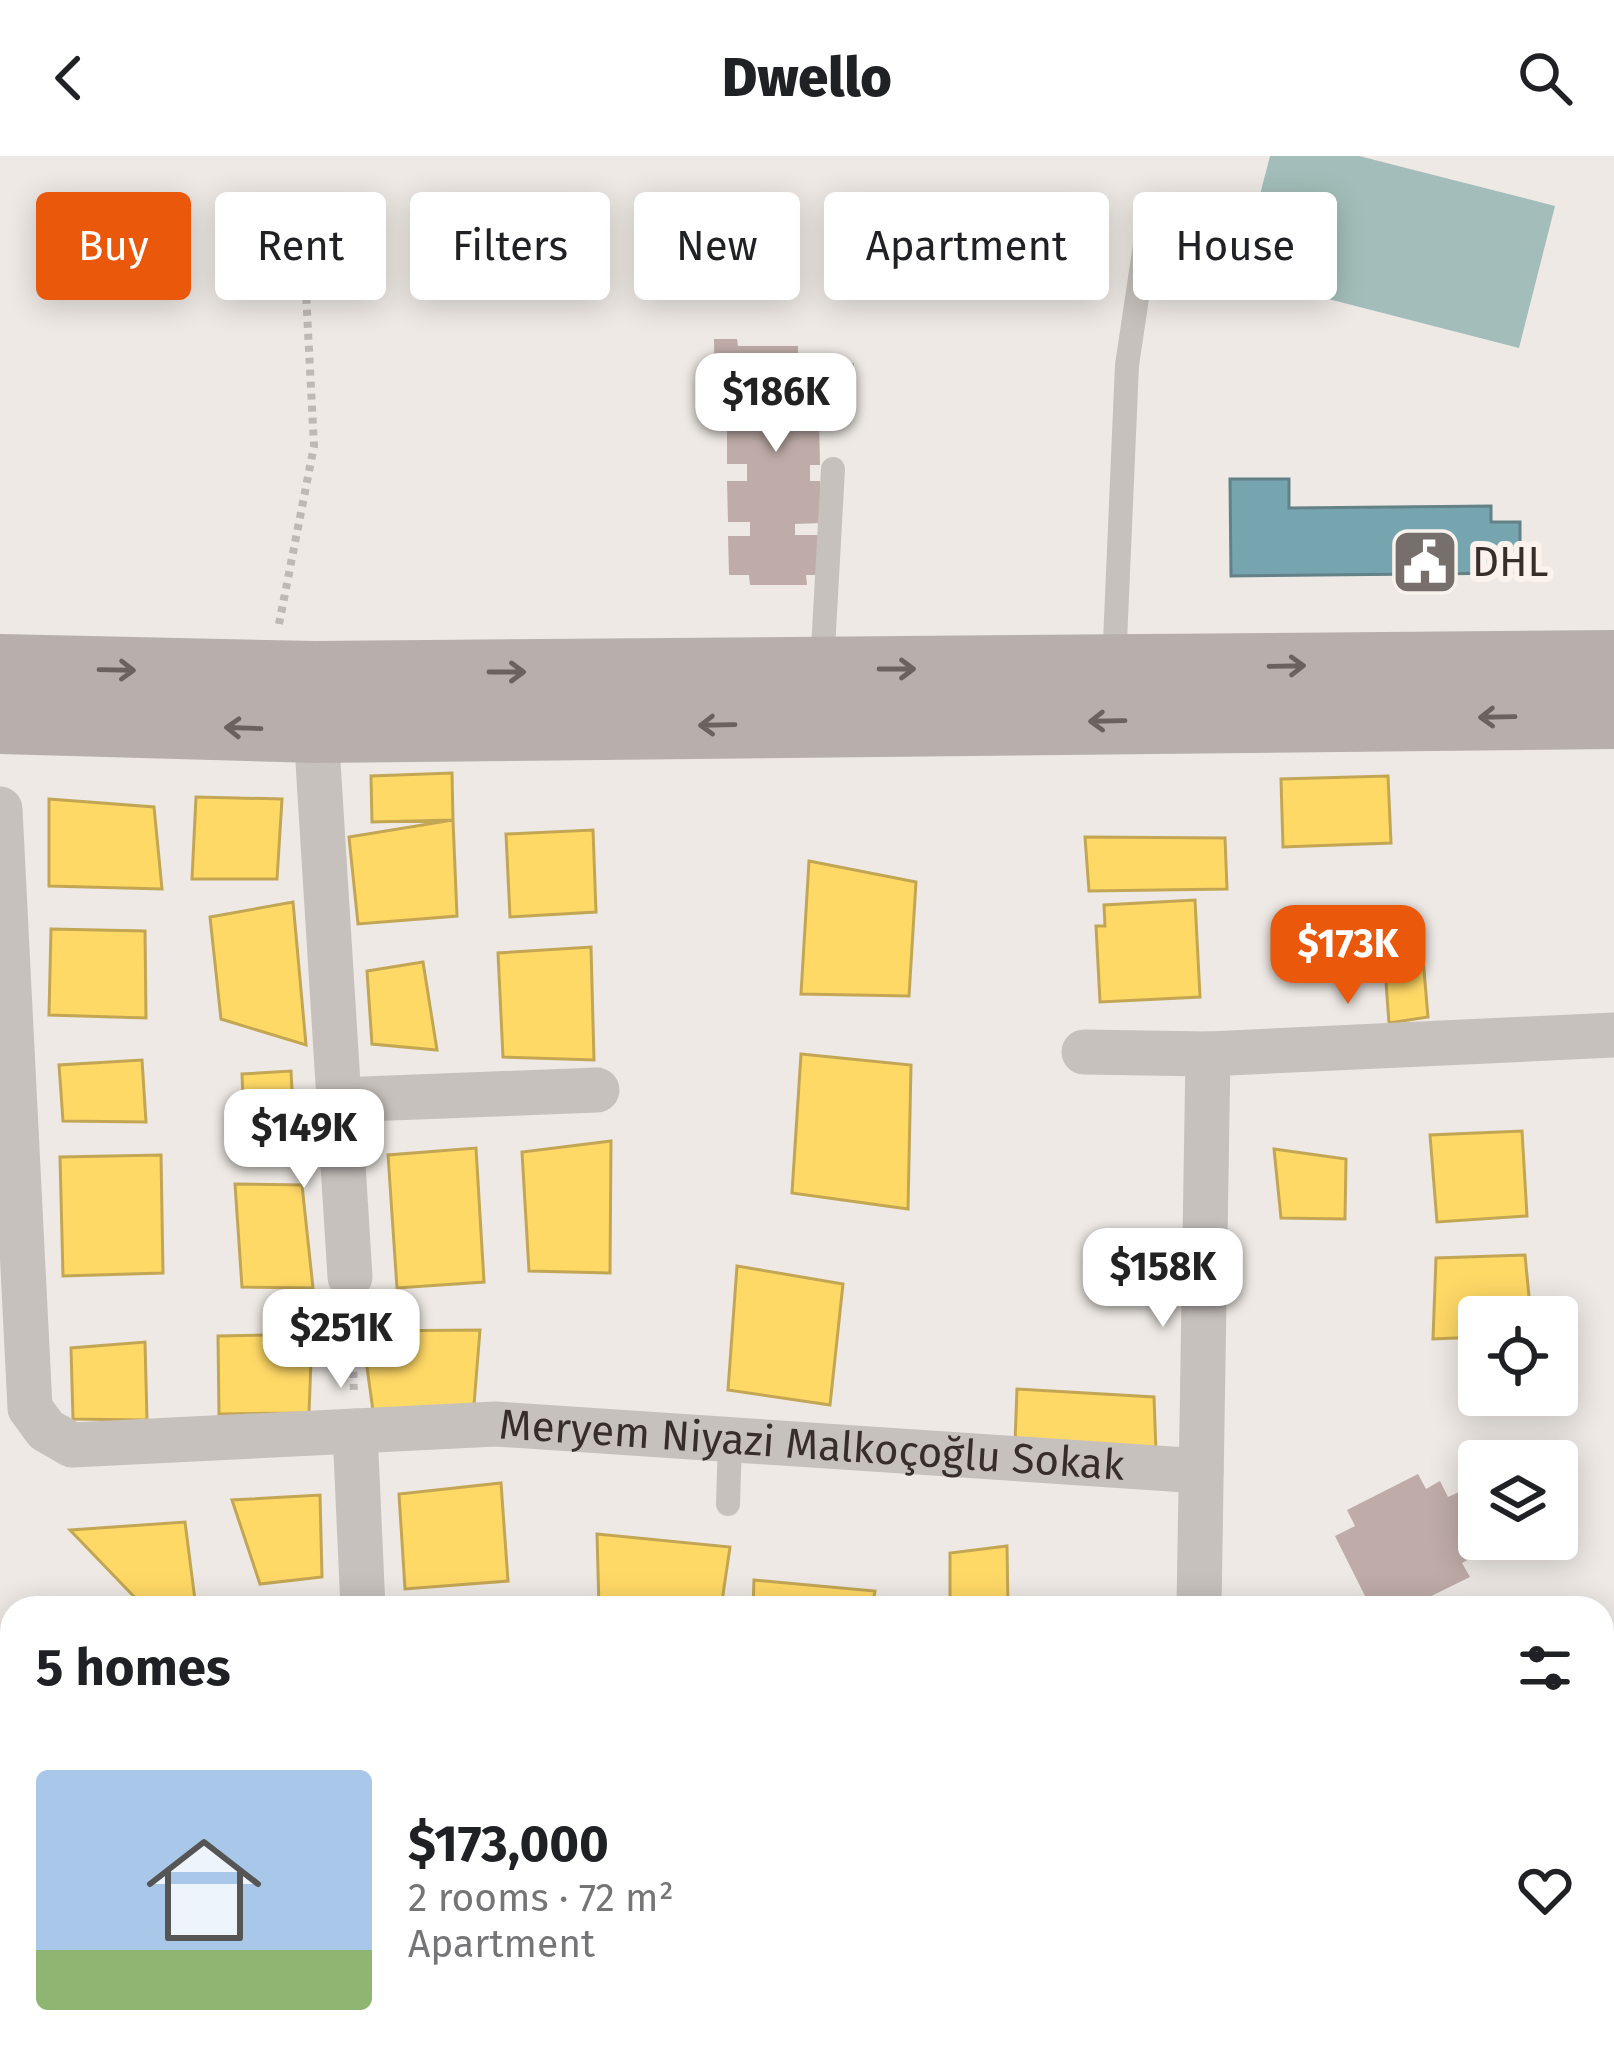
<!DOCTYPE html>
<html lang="en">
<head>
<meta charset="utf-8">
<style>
  body { margin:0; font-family:"Fira Sans",sans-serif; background:#f6f6f6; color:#202124; height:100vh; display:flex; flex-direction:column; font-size:45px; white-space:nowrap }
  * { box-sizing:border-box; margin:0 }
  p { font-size:39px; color:#757577 }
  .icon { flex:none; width:66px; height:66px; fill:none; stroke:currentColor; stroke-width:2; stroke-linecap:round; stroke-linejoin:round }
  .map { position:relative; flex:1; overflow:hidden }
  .drawer { position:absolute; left:0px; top:1440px; width:1614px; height:468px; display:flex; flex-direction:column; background:#fff; border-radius:36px 36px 0 0; box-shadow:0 6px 30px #0003 }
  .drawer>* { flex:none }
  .hud { position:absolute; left:36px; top:36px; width:1542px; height:108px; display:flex; gap:24px }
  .controls { position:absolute; left:1458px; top:1140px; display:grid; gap:24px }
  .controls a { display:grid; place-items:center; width:120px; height:120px; border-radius:12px; background:#fff; box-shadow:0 6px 30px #0003; font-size:60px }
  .price { position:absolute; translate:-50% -102px; padding:0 27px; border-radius:24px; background:#fff; color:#222; font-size:39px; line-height:78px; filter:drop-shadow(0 3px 6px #0008) }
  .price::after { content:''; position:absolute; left:50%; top:72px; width:36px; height:27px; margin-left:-18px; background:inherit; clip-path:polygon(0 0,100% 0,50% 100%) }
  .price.current { background:#ea580c; color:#fff }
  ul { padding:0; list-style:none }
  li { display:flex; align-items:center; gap:36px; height:300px; padding:0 36px }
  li+li { border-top:3px solid #e0e0e0 }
  li span { display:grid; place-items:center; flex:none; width:336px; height:240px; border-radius:12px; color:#555 }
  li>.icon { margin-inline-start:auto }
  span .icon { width:144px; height:144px; fill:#fffc; stroke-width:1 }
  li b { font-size:51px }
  h2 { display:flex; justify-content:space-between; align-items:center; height:144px; padding:0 36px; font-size:51px }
  .tag { padding:0 42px; border-radius:12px; background:#fff; box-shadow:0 6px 30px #0003; font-size:42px; line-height:108px }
  .tag.current { background:#ea580c; color:#fff }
  header { display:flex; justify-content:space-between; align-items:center; height:156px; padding:0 36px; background:#fff; font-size:54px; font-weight:800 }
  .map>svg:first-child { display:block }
</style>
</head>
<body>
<header><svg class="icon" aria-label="back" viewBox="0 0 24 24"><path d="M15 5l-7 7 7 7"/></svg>Dwello<svg class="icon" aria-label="search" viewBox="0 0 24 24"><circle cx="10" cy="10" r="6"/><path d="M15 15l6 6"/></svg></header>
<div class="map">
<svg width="1614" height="1908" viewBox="0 0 1614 1908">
  <rect width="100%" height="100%" fill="#eee9e4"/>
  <path fill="#a3beba" d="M1270 0H1359L1555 50 1519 192 1239 120Z"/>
  <path fill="#ffd966" stroke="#c3a654" stroke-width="3" d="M499 81 552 93 541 142 488 130Z
    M452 617 453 664 372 666 371 620Z
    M1388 620 1391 687 1283 691 1281 623Z
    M196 641 282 643 277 723H192Z
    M49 643 154 651 162 733 49 730Z
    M453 664 457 760 358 768 349 681Z
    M593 674 596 756 510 761 506 678Z
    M1085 681 1225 682 1227 733 1089 735Z
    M809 705 916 726 909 840 801 838Z
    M1195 744 1200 841 1100 846 1096 770H1105L1104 749Z
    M293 746 306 889 221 863 210 761Z
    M1420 767 1428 861 1389 867 1382 772Z
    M51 773 145 775 146 862 49 859Z
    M591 791 594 904 503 901 498 797Z
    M423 806 437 894 372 888 367 815Z
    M801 898 911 909 908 1053 792 1037Z
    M142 904 146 966 63 965 59 909Z
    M291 915 295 992 245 994 242 918Z
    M1522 975 1527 1060 1437 1066 1430 979Z
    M611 985 610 1117 529 1115 522 996Z
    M476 992 484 1126 397 1132 388 999Z
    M1274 993 1346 1003 1345 1063 1281 1062Z
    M161 999 163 1117 63 1120 60 1001Z
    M235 1028 302 1029 313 1132 242 1131Z
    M1525 1099 1531 1161H1479V1181L1433 1183 1436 1102Z
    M737 1110 843 1128 830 1249 728 1234Z
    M480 1174 473 1261 374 1262 362 1175Z
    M312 1178 309 1257 219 1258 218 1180Z
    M145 1186 147 1264 73 1263 71 1192Z
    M1017 1233 1154 1241 1156 1296 1015 1287Z
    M501 1327 508 1425 405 1433 399 1338Z
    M320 1339 322 1421 260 1428 232 1344Z
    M185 1366 196 1452H145L70 1374Z
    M597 1378 730 1391 721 1452H599Z
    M1007 1390 1008 1452H950V1397Z
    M754 1424 875 1435 872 1452H753Z
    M8 1839 12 1896H87L81 1908H0V1854Z
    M415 1896H440L431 1908Z
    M494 1896H604L611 1908H501Z
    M653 1896H762L742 1908H660Z"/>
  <path fill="#76a5af" stroke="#638187" stroke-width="3" d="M1230 323H1289V352L1491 350V366H1520V417L1231 420Z"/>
  <path fill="#bfaca8" d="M714 183H737L738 190H798V199H812V208L854 207V252L804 253V263H819L820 309H810V325H820L821 367 795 368V379H821L822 419H806L807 429H750L749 419H729L728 380H750V366H728L727 325H747V308H727V264L747 263V254H715Z
    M1418 1318 1426 1333 1440 1325 1448 1341 1466 1333 1479 1359V1376L1468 1382 1477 1399 1462 1407 1470 1421 1407 1452H1395L1391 1443 1371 1452 1335 1380 1355 1370 1347 1354Z"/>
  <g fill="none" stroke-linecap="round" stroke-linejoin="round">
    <path stroke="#bfb9b6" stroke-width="8" stroke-dasharray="6 6" stroke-linecap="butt" d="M242 91 306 136 314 290 279 468
      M351 1156 354 1237"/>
    <path stroke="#c7c1bd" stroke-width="24" d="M1114 509 1127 209 1148 69
      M822 511 833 313
      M728 1348 730 1284"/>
    <g stroke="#c7c1bd" stroke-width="45">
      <path d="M316 574 350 1121"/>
      <path id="s1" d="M0 653 30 1252 46 1274 72 1289 496 1268 1201 1315"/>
      <path d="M1084 896 1208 898 1614 879"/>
      <path d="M339 944 597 934"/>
      <path d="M355 1275 363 1452"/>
      <path d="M1199 1452 1208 898"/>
      <path d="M1602 1651 1614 1645"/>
      <path d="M199 1908 206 1896"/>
    </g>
    <path stroke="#b6afac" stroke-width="66" d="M0 511 315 518 1614 507
      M0 565 316 574 1614 560"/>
  </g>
  <defs><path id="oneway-shaft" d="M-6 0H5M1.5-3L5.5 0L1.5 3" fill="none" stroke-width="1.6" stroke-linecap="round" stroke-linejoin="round" transform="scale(3)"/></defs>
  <g stroke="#6a625f">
    <use href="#oneway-shaft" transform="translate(1287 510) rotate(-1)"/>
    <use href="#oneway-shaft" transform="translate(897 513)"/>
    <use href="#oneway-shaft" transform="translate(117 514) rotate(1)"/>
    <use href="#oneway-shaft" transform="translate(507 516)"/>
    <use href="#oneway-shaft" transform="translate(1497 561) rotate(179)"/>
    <use href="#oneway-shaft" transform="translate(1107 565) rotate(179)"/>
    <use href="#oneway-shaft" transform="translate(717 569) rotate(179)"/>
    <use href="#oneway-shaft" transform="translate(243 572) rotate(-178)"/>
  </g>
  <defs>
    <symbol id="civic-square" viewBox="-11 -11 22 22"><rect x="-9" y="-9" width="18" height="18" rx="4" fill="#776f6c" stroke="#f9f2ed"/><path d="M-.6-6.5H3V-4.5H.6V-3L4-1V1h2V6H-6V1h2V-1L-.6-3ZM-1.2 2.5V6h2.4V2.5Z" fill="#fff"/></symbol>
  </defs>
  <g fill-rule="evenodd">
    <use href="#civic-square" x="1387" y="368" width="76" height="76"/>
  </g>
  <g text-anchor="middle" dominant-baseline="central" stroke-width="12" stroke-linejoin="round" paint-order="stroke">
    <g font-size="42" fill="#372e2b" stroke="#f9f2ed" text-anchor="start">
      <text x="1472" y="406">DHL</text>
    </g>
    <g font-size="42" fill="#372e2b" stroke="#f9f2ed">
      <text stroke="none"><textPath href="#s1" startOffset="1398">Meryem Niyazi Malkoçoğlu Sokak</textPath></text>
    </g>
  </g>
</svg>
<div class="controls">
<a><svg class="icon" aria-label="locate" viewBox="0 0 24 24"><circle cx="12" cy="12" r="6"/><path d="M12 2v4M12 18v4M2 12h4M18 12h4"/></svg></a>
<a><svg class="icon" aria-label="layers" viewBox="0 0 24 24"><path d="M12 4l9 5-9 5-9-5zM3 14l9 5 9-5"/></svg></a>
</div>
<b class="price" style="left:776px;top:299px">$186K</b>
<b class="price current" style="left:1348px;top:851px">$173K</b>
<b class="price" style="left:304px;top:1035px">$149K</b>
<b class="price" style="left:1163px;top:1174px">$158K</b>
<b class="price" style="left:341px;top:1235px">$251K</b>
<div class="hud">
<a class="tag current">Buy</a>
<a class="tag">Rent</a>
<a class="tag">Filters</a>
<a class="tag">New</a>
<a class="tag">Apartment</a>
<a class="tag">House</a>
</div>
<section class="drawer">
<h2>5 homes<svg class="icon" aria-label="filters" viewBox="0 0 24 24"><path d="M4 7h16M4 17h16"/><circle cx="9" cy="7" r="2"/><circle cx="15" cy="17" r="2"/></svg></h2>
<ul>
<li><span style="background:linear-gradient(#a9c7e8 75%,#8fb573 0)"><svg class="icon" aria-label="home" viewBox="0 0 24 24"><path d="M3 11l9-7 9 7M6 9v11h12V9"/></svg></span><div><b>$173,000</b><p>2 rooms · 72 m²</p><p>Apartment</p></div><svg class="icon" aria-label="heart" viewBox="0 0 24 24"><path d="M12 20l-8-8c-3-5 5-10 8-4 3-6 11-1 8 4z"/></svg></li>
</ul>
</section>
</div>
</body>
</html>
